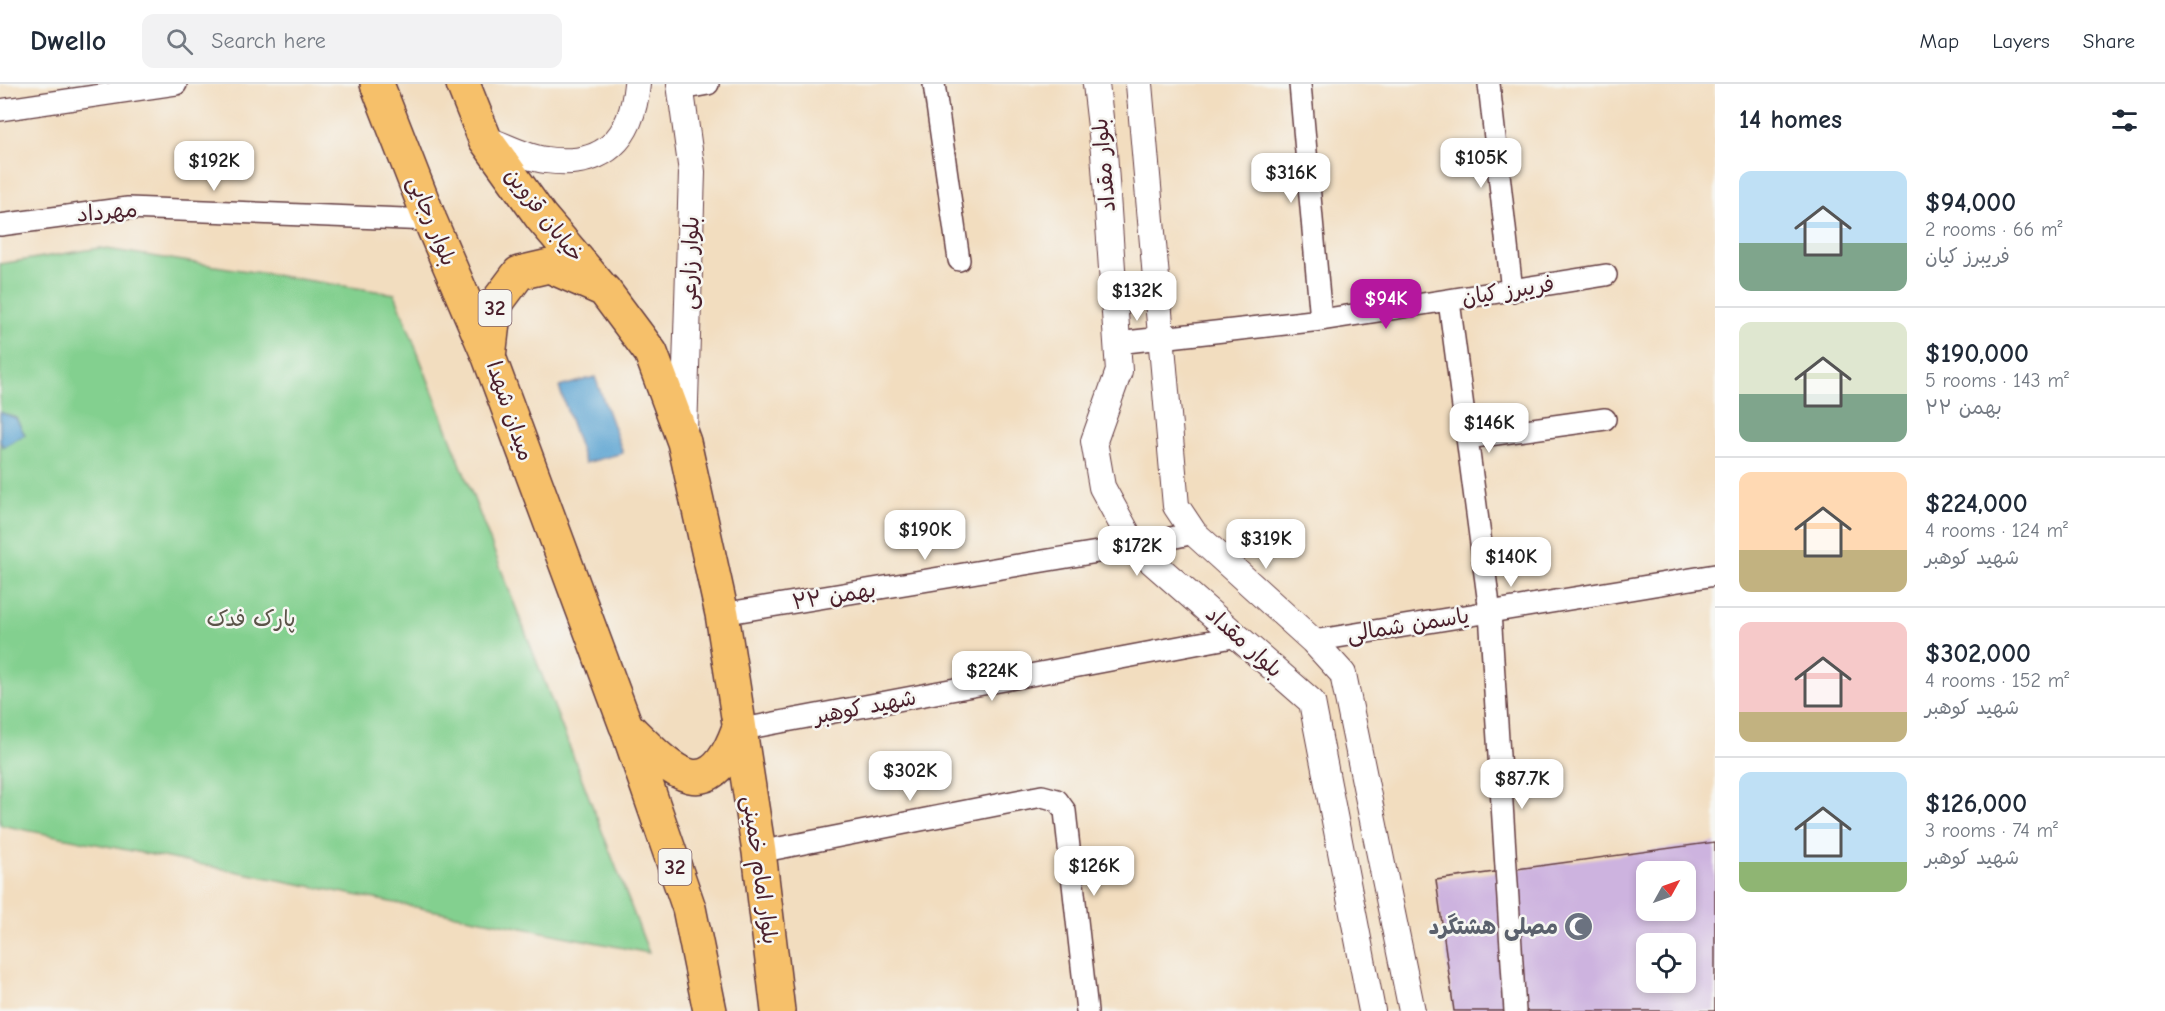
<!DOCTYPE html>
<html lang="en">
<head>
<meta charset="utf-8">
<style>
  body { margin:0; font-family:"Comic Neue","Playpen Sans Arabic",sans-serif; background:#f2f2f3; color:#1f2937; height:100vh; display:flex; flex-direction:column; font-size:22px; white-space:nowrap }
  * { box-sizing:border-box; margin:0 }
  p { font-size:20px; color:#747a83 }
  .icon { flex:none; width:33px; height:33px; fill:none; stroke:currentColor; stroke-width:2; stroke-linecap:round; stroke-linejoin:round }
  .map { position:relative; flex:1; overflow:hidden }
  .drawer { display:flex; flex-direction:column; background:#fff; width:450px }
  .drawer>* { flex:none }
  .needle { width:39px; rotate:50deg }
  .fabs { position:absolute; left:1636px; top:777px; display:grid; gap:12px }
  .fabs a { display:grid; place-items:center; width:60px; height:60px; border-radius:12px; background:#fff; box-shadow:0 3px 9px #0003; font-size:30px }
  .price { position:absolute; translate:-50% -51px; padding:0 14px; border-radius:12px; background:#fff; color:#222; font-size:20px; line-height:39px; filter:drop-shadow(0 2px 3px #0008) }
  .price::after { content:''; position:absolute; left:50%; top:36px; width:18px; height:14px; margin-left:-9px; background:inherit; clip-path:polygon(0 0,100% 0,50% 100%) }
  .price.selected { background:#b5179e; color:#fff }
  ul { padding:0; list-style:none }
  li { display:flex; align-items:center; gap:18px; height:150px; padding:0 24px }
  li+li { border-top:2px solid #e0e1e3 }
  li span { display:grid; place-items:center; flex:none; width:168px; height:120px; border-radius:12px; color:#555 }
  li>.icon { margin-inline-start:auto }
  span .icon { width:72px; height:72px; fill:#fffc; stroke-width:1 }
  li b { font-size:26px }
  h2 { display:flex; justify-content:space-between; align-items:center; height:72px; padding:0 24px; font-size:26px }
  header { display:flex; align-items:center; gap:36px; box-sizing:border-box; height:84px; padding:0 30px; background:#fff; border-bottom:2px solid #e0e1e3 }
  header strong { font-size:28px }
  nav { display:flex; gap:33px; margin-inline-start:auto; font-size:21px }
  .search { width:420px; height:54px; background:#f2f2f3; display:flex; align-items:center; gap:15px; box-sizing:border-box; padding:0 21px; border-radius:12px; color:#747a83; font-size:22px }
  main { display:flex; flex:1; min-height:0 }
  .map>svg:first-child { display:block }
</style>
</head>
<body>
<header>
<strong>Dwello</strong>
<div class="search"><svg class="icon" aria-label="search" viewBox="0 0 24 24"><circle cx="10" cy="10" r="6"/><path d="M15 15l6 6"/></svg>Search here</div>
<nav><a>Map</a><a>Layers</a><a>Share</a></nav>
</header>
<main>
<div class="map">
<svg width="1715" height="927" viewBox="0 0 1715 927">
  <rect width="100%" height="100%" fill="#f6f6f2"/>
  <filter id="ink" filterUnits="userSpaceOnUse"><feTurbulence type="fractalNoise" baseFrequency=".0167" numOctaves="2"/><feDisplacementMap in="SourceGraphic" scale="12" xChannelSelector="R" yChannelSelector="G"/><feConvolveMatrix kernelMatrix="1 2 1 2 8 2 1 2 1" color-interpolation-filters="sRGB"/></filter>
  <filter id="wash" filterUnits="userSpaceOnUse"><feTurbulence type="fractalNoise" baseFrequency=".008" numOctaves="4" result="noise"/><feDisplacementMap in="SourceGraphic" scale="24" xChannelSelector="R" yChannelSelector="G"/><feGaussianBlur stdDeviation="1.35" result="paint"/><feColorMatrix in="noise" values="0 0 0 0 0 0 0 0 0 0 0 0 0 0 0 0 0 1.4 0 .05"/><feComposite in="paint" operator="in"/></filter>
  <g filter="url(#wash)">
    <rect width="100%" height="100%" fill="#f2ddbf"/>
    <path fill="#83d08f" stroke="#66785d" stroke-width="1.5" d="M100 164 395 210 649 869 0 741V180Z"/>
    <path fill="#5aa3d1" stroke="#52617e" stroke-width="1.5" d="M595 293 623 369 585 379 559 303Z
      M0 328 16 334 25 351 3 363 0 357Z"/>
    <g id="blocks">
      <path fill="#cdb3df" fill-rule="evenodd" d="M1715 758V927H1454L1436 796ZM1647 788H1686V826H1647ZM1647 860H1686V898H1647Z"/>
    </g>
  </g>
  <g filter="url(#ink)">
    <use href="#blocks" fill-opacity="0" stroke="#633c41" stroke-width="1.5"/>
    <g fill="none" stroke-linecap="round" stroke-linejoin="round">
      <defs>
        <path id="minor" d="M934 0 959 176
          M1300 0 1321 236
          M1489 0 1512 207
          M681 5 708 0
          M0 26 176 0
          M0 141 128 124 430 136
          M1449 217 1490 528 1515 927
          M1117 259 1321 236 1606 191
          M1467 354 1605 335
          M722 530 1134 462 1194 449
          M1313 557 1715 491
          M738 646 1238 552
          M759 768 1042 712 1057 716 1065 727 1087 927"/>
        <path id="tertiary" d="M680 0 692 88 684 349
          M1096 0 1104 68 1119 287 1094 357 1102 403 1134 462 1312 618 1372 927
          M1139 0 1176 422 1194 449 1313 557 1343 590 1412 927
          M485 55C504 61 526 74 546 76 604 84 632 55 637 0"/>
        <path id="trunk" d="M377 0 430 136 488 271
          M463 0 485 55 541 133 599 201
          M738 646C707 729 669 684 626 642L489 273 495 221 519 189 549 182 604 206 651 269 684 358 722 530 759 768 778 927
          M629 650 689 824 710 927"/>
      </defs>
      <use href="#minor" stroke="#633c41" stroke-width="24"/>
      <use href="#tertiary" stroke="#633c41" stroke-width="28"/>
      <use href="#trunk" stroke="#633c41" stroke-width="36"/>
      <use href="#minor" stroke="#fff" stroke-width="21"/>
      <use href="#tertiary" stroke="#fff" stroke-width="26"/>
      <use href="#trunk" stroke="#f6c06b" stroke-width="33"/>
    </g>
  </g>
  <defs>
    <symbol id="mosque-disc" viewBox="-11 -11 22 22"><circle r="9.5" fill="#6b7280" stroke="#f6f6f2"/><path d="M3.5-4.9A6 6 0 1 0 3.5 4.9A5 5 0 1 1 3.5-4.9Z" fill="#fff"/></symbol>
  </defs>
  <g fill-rule="evenodd">
    <use href="#mosque-disc" x="1562" y="826" width="33" height="33"/>
  </g>
  <g text-anchor="middle" dominant-baseline="central" stroke-width="5" stroke-linejoin="round" paint-order="stroke">
    <g fill="#f6f6f2" stroke="#7e6067" stroke-width="1.5">
      <rect x="478.5" y="206" width="33" height="36" rx="4.5"/>
      <rect x="658.5" y="765" width="33" height="36" rx="4.5"/>
    </g>
    <g font-size="21" font-weight="bold" fill="#4a1f2b">
      <text x="495" y="224">32</text>
      <text x="675" y="783">32</text>
    </g>
    <g font-size="22" fill="#4a1f2b" stroke="#f6f6f2">
      <text transform="translate(1104 81) rotate(-95)">بلوار مقداد</text>
      <text transform="translate(107 128) rotate(-5)">مهرداد</text>
      <text transform="translate(544 131) rotate(52)">خیابان قزوین</text>
      <text transform="translate(432 137) rotate(68)">بلوار رجایی</text>
      <text transform="translate(690 179) rotate(-88)">بلوار زارعی</text>
      <text transform="translate(1508 207) rotate(-9)">فریبرز کیان</text>
      <text transform="translate(510 327) rotate(71)">میدان شهدا</text>
      <text transform="translate(834 512) rotate(-9)">۲۲ بهمن</text>
      <text transform="translate(1408 541) rotate(-9)">یاسمن شمالی</text>
      <text transform="translate(1244 558) rotate(42)">بلوار مقداد</text>
      <text transform="translate(865 623) rotate(-11)">شهید کوهبر</text>
      <text transform="translate(760 786) rotate(82)">بلوار امام خمینی</text>
    </g>
    <g font-size="22" fill="#5b5449" stroke="#f6f6f2">
      <text x="251" y="535">پارک فدک</text>
    </g>
    <g font-size="22" font-weight="bold" fill="#5b616d" stroke="#f6f6f2" text-anchor="end">
      <text x="1558" y="843">مصلی هشتگرد</text>
    </g>
  </g>
</svg>
<div class="fabs">
<a><svg class="needle" viewBox="-14 -14 28 28"><path d="M0-13l5 13h-10z" fill="#e53935"/><path d="M0 13l5-13h-10z" fill="#747a83"/></svg></a>
<a><svg class="icon" aria-label="locate" viewBox="0 0 24 24"><circle cx="12" cy="12" r="6"/><path d="M12 2v4M12 18v4M2 12h4M18 12h4"/></svg></a>
</div>
<b class="price" style="left:1481px;top:105px">$105K</b>
<b class="price" style="left:214px;top:108px">$192K</b>
<b class="price" style="left:1291px;top:120px">$316K</b>
<b class="price" style="left:1137px;top:238px">$132K</b>
<b class="price selected" style="left:1386px;top:246px">$94K</b>
<b class="price" style="left:1489px;top:370px">$146K</b>
<b class="price" style="left:925px;top:477px">$190K</b>
<b class="price" style="left:1266px;top:486px">$319K</b>
<b class="price" style="left:1137px;top:493px">$172K</b>
<b class="price" style="left:1511px;top:504px">$140K</b>
<b class="price" style="left:992px;top:618px">$224K</b>
<b class="price" style="left:910px;top:718px">$302K</b>
<b class="price" style="left:1522px;top:726px">$87.7K</b>
<b class="price" style="left:1094px;top:813px">$126K</b>
</div>
<section class="drawer">
<h2>14 homes<svg class="icon" aria-label="filters" viewBox="0 0 24 24"><path d="M4 7h16M4 17h16"/><circle cx="9" cy="7" r="2"/><circle cx="15" cy="17" r="2"/></svg></h2>
<ul>
<li><span style="background:linear-gradient(#bfe0f5 60%,#7fa58c 0)"><svg class="icon" aria-label="home" viewBox="0 0 24 24"><path d="M3 11l9-7 9 7M6 9v11h12V9"/></svg></span><div><b>$94,000</b><p>2 rooms · 66 m²</p><p>فریبرز کیان</p></div></li>
<li><span style="background:linear-gradient(#dfe7d0 60%,#7fa58c 0)"><svg class="icon" aria-label="home" viewBox="0 0 24 24"><path d="M3 11l9-7 9 7M6 9v11h12V9"/></svg></span><div><b>$190,000</b><p>5 rooms · 143 m²</p><p>۲۲ بهمن</p></div></li>
<li><span style="background:linear-gradient(#ffd9b3 65%,#c2b280 0)"><svg class="icon" aria-label="home" viewBox="0 0 24 24"><path d="M3 11l9-7 9 7M6 9v11h12V9"/></svg></span><div><b>$224,000</b><p>4 rooms · 124 m²</p><p>شهید کوهبر</p></div></li>
<li><span style="background:linear-gradient(#f6c9c9 75%,#c2b280 0)"><svg class="icon" aria-label="home" viewBox="0 0 24 24"><path d="M3 11l9-7 9 7M6 9v11h12V9"/></svg></span><div><b>$302,000</b><p>4 rooms · 152 m²</p><p>شهید کوهبر</p></div></li>
<li><span style="background:linear-gradient(#bfe0f5 75%,#8fb573 0)"><svg class="icon" aria-label="home" viewBox="0 0 24 24"><path d="M3 11l9-7 9 7M6 9v11h12V9"/></svg></span><div><b>$126,000</b><p>3 rooms · 74 m²</p><p>شهید کوهبر</p></div></li>
</ul>
</section>
</main>
</body>
</html>
